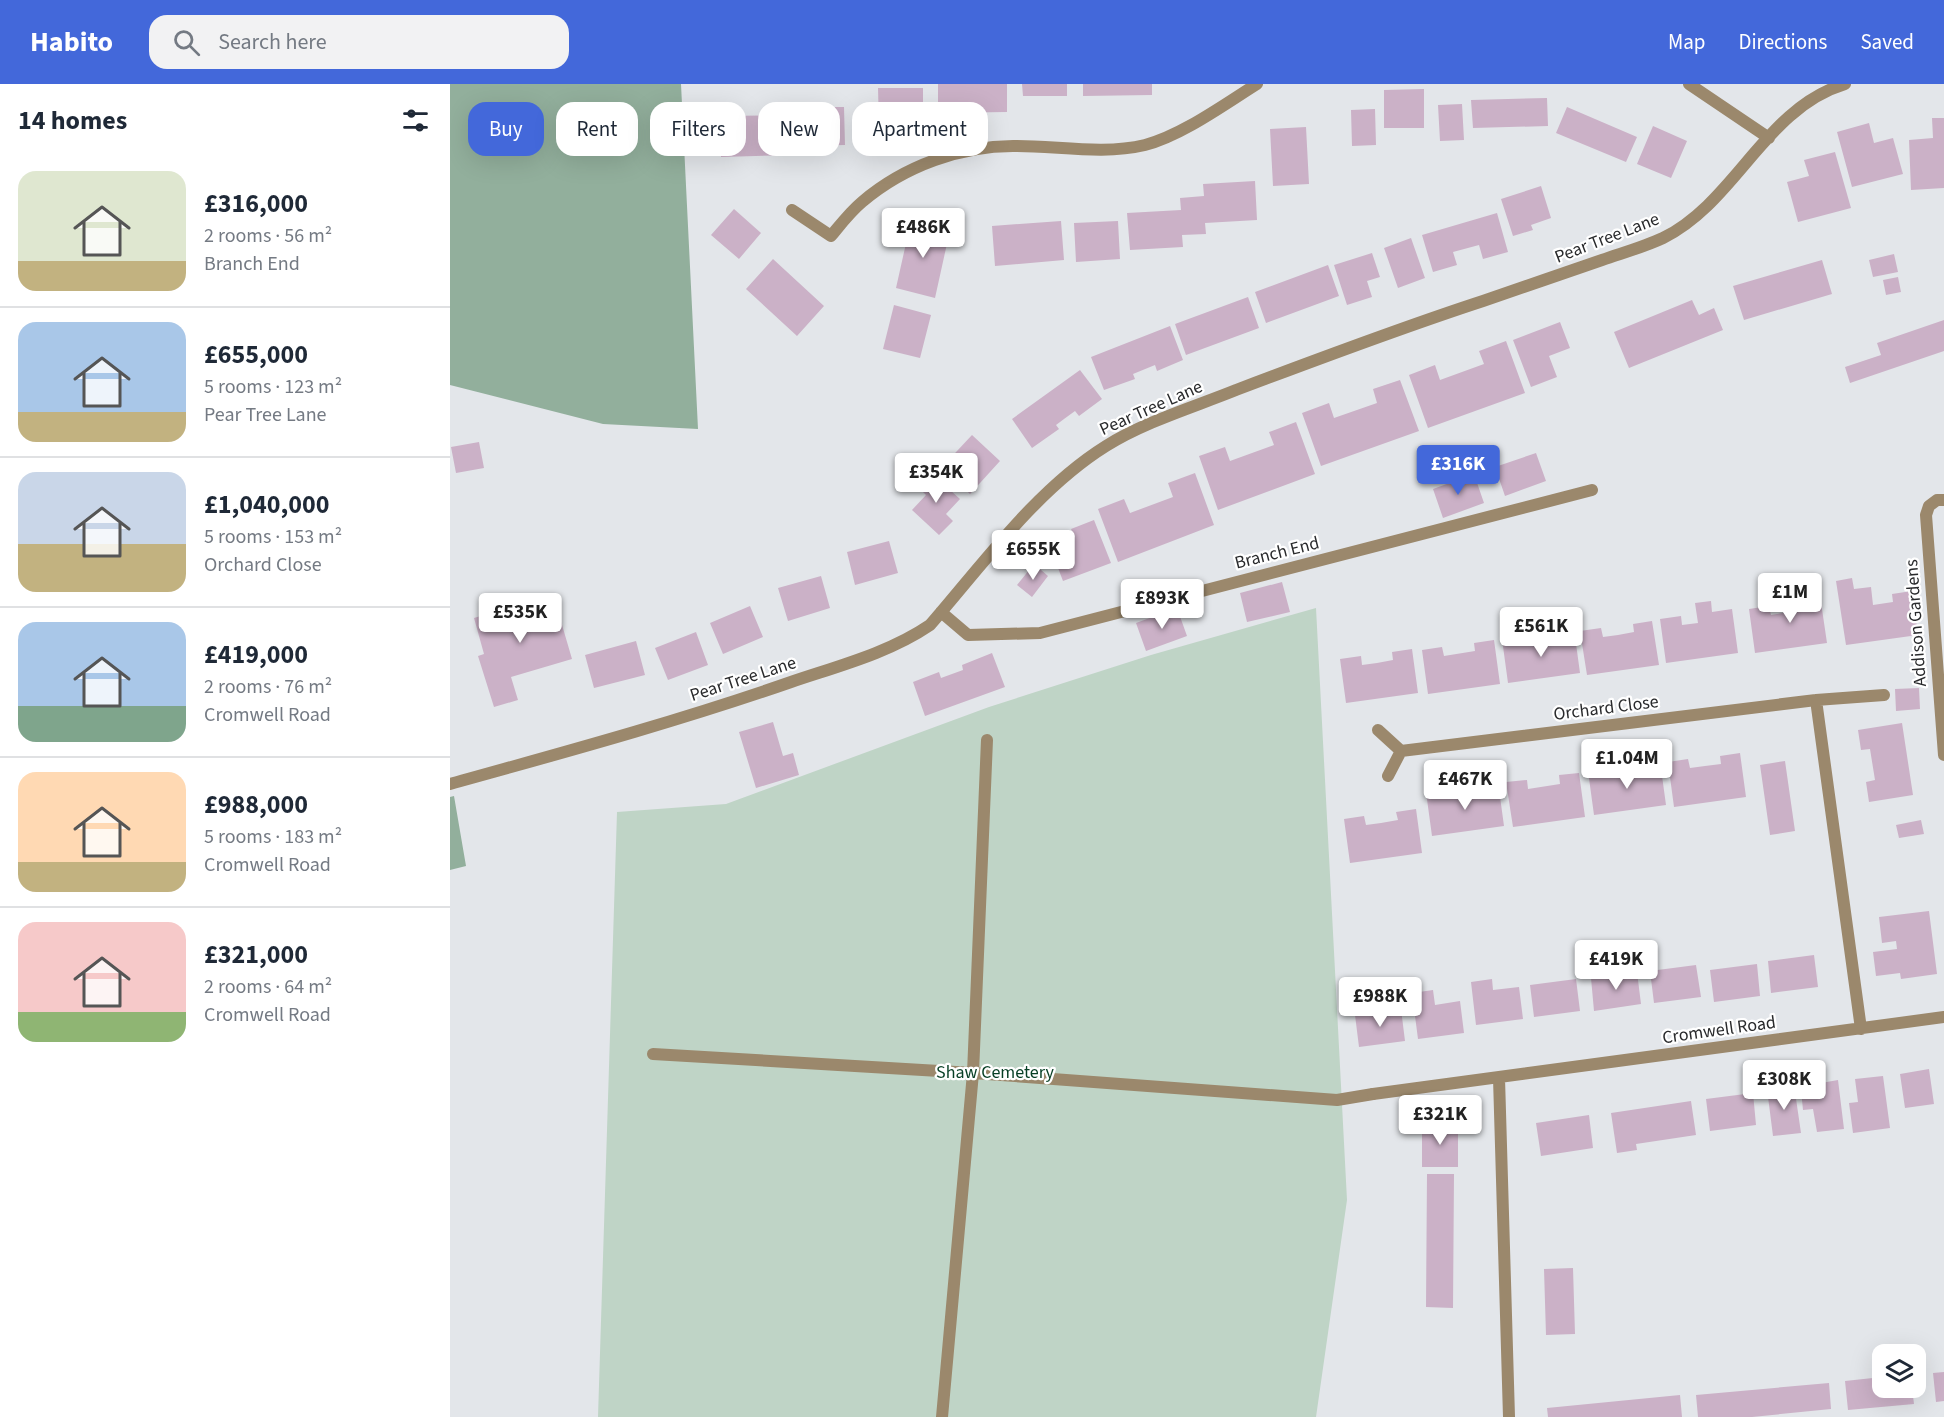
<!DOCTYPE html>
<html lang="en">
<head>
<meta charset="utf-8">
<style>
  body { margin:0; font-family:"Source Sans 3",sans-serif; background:#f2f2f3; color:#1f2937; height:100vh; display:flex; flex-direction:column; font-size:22px; white-space:nowrap }
  * { box-sizing:border-box; margin:0 }
  p { font-size:20px; color:#747a83 }
  .icon { flex:none; width:33px; height:33px; fill:none; stroke:currentColor; stroke-width:2; stroke-linecap:round; stroke-linejoin:round }
  .map { position:relative; flex:1; overflow:hidden }
  .drawer { display:flex; flex-direction:column; background:#fff; width:450px }
  .drawer>* { flex:none }
  .hud { position:absolute; left:18px; top:18px; width:570px; height:54px; display:flex; gap:12px }
  .buttons { position:absolute; left:1422px; top:1260px; display:grid; gap:12px }
  .buttons a { display:grid; place-items:center; width:54px; height:54px; border-radius:12px; background:#fff; box-shadow:0 6px 24px #0002; font-size:30px }
  .price { position:absolute; translate:-50% -51px; padding:0 14px; border-radius:6px; background:#fff; color:#222; font-size:20px; line-height:39px; filter:drop-shadow(0 2px 3px #0008) }
  .price::after { content:''; position:absolute; left:50%; top:36px; width:18px; height:14px; margin-left:-9px; background:inherit; clip-path:polygon(0 0,100% 0,50% 100%) }
  .price.on { background:#4368da; color:#fff }
  ul { padding:0; list-style:none }
  li { display:flex; align-items:center; gap:18px; height:150px; padding:0 18px }
  li+li { border-top:2px solid #e0e1e3 }
  li span { display:grid; place-items:center; flex:none; width:168px; height:120px; border-radius:18px; color:#555 }
  li>.icon { margin-inline-start:auto }
  span .icon { width:72px; height:72px; fill:#fffc; stroke-width:1 }
  li b { font-size:26px }
  h2 { display:flex; justify-content:space-between; align-items:center; height:72px; padding:0 18px; font-size:26px }
  .chip { padding:0 21px; border-radius:18px; background:#fff; box-shadow:0 6px 24px #0002; font-size:21px; line-height:54px }
  .chip.on { background:#4368da; color:#fff }
  header { display:flex; align-items:center; gap:36px; box-sizing:border-box; height:84px; padding:0 30px; background:#4368da; color:#fff }
  header strong { font-size:28px }
  nav { display:flex; gap:33px; margin-inline-start:auto; font-size:21px }
  .search { width:420px; height:54px; background:#f2f2f3; display:flex; align-items:center; gap:15px; box-sizing:border-box; padding:0 21px; border-radius:18px; color:#747a83; font-size:22px }
  main { display:flex; flex:1; min-height:0 }
  .map>svg:first-child { display:block }
</style>
</head>
<body>
<header>
<strong>Habito</strong>
<div class="search"><svg class="icon" aria-label="search" viewBox="0 0 24 24"><circle cx="10" cy="10" r="6"/><path d="M15 15l6 6"/></svg>Search here</div>
<nav><a>Map</a><a>Directions</a><a>Saved</a></nav>
</header>
<main>
<section class="drawer">
<h2>14 homes<svg class="icon" aria-label="filters" viewBox="0 0 24 24"><path d="M4 7h16M4 17h16"/><circle cx="9" cy="7" r="2"/><circle cx="15" cy="17" r="2"/></svg></h2>
<ul>
<li><span style="background:linear-gradient(#dfe7d0 75%,#c2b280 0)"><svg class="icon" aria-label="home" viewBox="0 0 24 24"><path d="M3 11l9-7 9 7M6 9v11h12V9"/></svg></span><div><b>£316,000</b><p>2 rooms · 56 m²</p><p>Branch End</p></div></li>
<li><span style="background:linear-gradient(#a9c7e8 75%,#c2b280 0)"><svg class="icon" aria-label="home" viewBox="0 0 24 24"><path d="M3 11l9-7 9 7M6 9v11h12V9"/></svg></span><div><b>£655,000</b><p>5 rooms · 123 m²</p><p>Pear Tree Lane</p></div></li>
<li><span style="background:linear-gradient(#c9d6e8 60%,#c2b280 0)"><svg class="icon" aria-label="home" viewBox="0 0 24 24"><path d="M3 11l9-7 9 7M6 9v11h12V9"/></svg></span><div><b>£1,040,000</b><p>5 rooms · 153 m²</p><p>Orchard Close</p></div></li>
<li><span style="background:linear-gradient(#a9c7e8 70%,#7fa58c 0)"><svg class="icon" aria-label="home" viewBox="0 0 24 24"><path d="M3 11l9-7 9 7M6 9v11h12V9"/></svg></span><div><b>£419,000</b><p>2 rooms · 76 m²</p><p>Cromwell Road</p></div></li>
<li><span style="background:linear-gradient(#ffd9b3 75%,#c2b280 0)"><svg class="icon" aria-label="home" viewBox="0 0 24 24"><path d="M3 11l9-7 9 7M6 9v11h12V9"/></svg></span><div><b>£988,000</b><p>5 rooms · 183 m²</p><p>Cromwell Road</p></div></li>
<li><span style="background:linear-gradient(#f6c9c9 75%,#8fb573 0)"><svg class="icon" aria-label="home" viewBox="0 0 24 24"><path d="M3 11l9-7 9 7M6 9v11h12V9"/></svg></span><div><b>£321,000</b><p>2 rooms · 64 m²</p><p>Cromwell Road</p></div></li>
</ul>
</section>
<div class="map">
<svg width="1494" height="1333" viewBox="0 0 1494 1333">
  <rect width="100%" height="100%" fill="#e3e6ea"/>
  <path fill="#bfd4c6" d="M866 524 897 1116 866 1333H148L167 728 276 720 539 623 701 571Z"/>
  <path fill="#92af9c" d="M0 0H231L248 345 153 340 0 301Z
    M4 712 16 782 0 786V713Z"/>
  <path fill="#cbb1c7" d="M488 0H557V28L488 29Z
    M572 0H617V12H573Z
    M633 0H702V11L633 12Z
    M428 4H473V42H429Z
    M974 5V44H934V6Z
    M1097 14 1098 42 1023 44 1021 16Z
    M1012 20 1014 56 990 57 988 21Z
    M372 23H394L395 61 351 62 349 24Z
    M1117 23 1187 53 1176 78 1106 49Z
    M925 25 926 61 902 62 901 26Z
    M340 31 341 71 271 73V32Z
    M1482 34H1494V104L1461 106 1459 56 1483 54Z
    M1419 39 1424 59 1443 54 1453 90 1402 103 1387 48Z
    M1203 42 1237 57 1221 94 1187 80Z
    M856 43 859 100 823 102 820 45Z
    M1385 68 1401 124 1348 138 1337 98 1359 92 1354 76Z
    M805 97 807 136 755 139 756 150 732 151 733 163 680 166 677 129 731 126 730 114 754 112 753 100Z
    M1091 102 1101 134 1081 141 1083 146 1063 152 1051 115Z
    M284 125 311 149 289 175 261 151Z
    M1047 129 1058 168 1033 175 1029 161 1003 168 1007 181 983 188 972 151Z
    M461 137 500 146 485 214 446 204Z
    M611 137 614 176 545 182 542 142Z
    M668 137 670 175 626 178 624 139Z
    M961 154 975 194 948 204 934 164Z
    M922 169 930 193 917 197 922 213 897 221 884 181Z
    M1444 170 1448 188 1423 193 1419 176Z
    M323 175 374 222 347 252 296 205Z
    M1372 176 1382 210 1294 236 1283 202Z
    M878 181 889 212 816 239 805 208Z
    M1448 193 1451 208 1436 211 1433 196Z
    M798 213 809 244 736 271 725 240Z
    M1242 216 1249 231 1264 224 1273 246 1179 284 1164 248Z
    M444 221 481 231 470 274 433 265Z
    M1494 236V267L1400 299 1395 283 1431 271 1427 259Z
    M1110 238 1120 264 1099 272 1107 293 1081 303 1063 256Z
    M720 242 733 276 707 287 705 281 683 290 685 295 654 306 641 273Z
    M1056 257 1075 309 978 344 959 291 985 281 990 296 1034 280 1029 267Z
    M630 286 652 315 629 332 625 327 614 335 606 341 609 345 582 364 562 335Z
    M950 296 969 347 871 382 852 329 879 319 884 334 927 319 923 305Z
    M846 338 865 390 768 426 749 372 775 363 780 377 824 361 819 348Z
    M522 351 550 377 520 410 492 383Z
    M29 358 34 384 6 389 1 363Z
    M1086 369 1096 397 1055 412 1045 383Z
    M481 389 510 415 496 430 503 437 489 451 462 426 476 411 468 403Z
    M745 389 764 441 668 478 648 425 674 415 680 429 723 413 718 399Z
    M1024 390 1034 419 993 434 983 405Z
    M644 436 661 479 613 497 600 463 625 453 621 445Z
    M439 457 448 489 405 501 397 468Z
    M584 480 598 492 582 513 567 501Z
    M371 492 380 524 338 537 328 504Z
    M1402 494 1404 505 1421 503 1423 521 1443 518 1442 510 1462 507 1468 551 1396 561 1386 497Z
    M832 498 840 528 797 538 790 509Z
    M1368 498 1377 559 1305 569 1299 525 1319 522 1321 531 1352 526 1348 501Z
    M103 510 122 575 61 593 68 616 44 623 28 572 34 570 24 534Z
    M1261 517 1262 528 1282 525 1288 569 1216 579 1210 535 1231 532 1232 541 1248 539 1245 519Z
    M300 522 313 553 273 570 260 539Z
    M727 524 737 552 696 567 686 539Z
    M1202 537 1209 581 1137 591 1130 547 1151 544 1153 553 1168 551 1184 548 1183 540Z
    M1124 545 1130 589 1058 599 1052 555 1073 552 1074 561 1105 557 1104 548Z
    M246 548 258 581 218 596 205 564Z
    M1044 556 1050 600 978 610 972 566 992 563 994 572 1025 567 1024 559Z
    M186 557 195 591 144 604 135 571Z
    M962 565 968 609 896 619 890 575 911 572 912 581 927 579 943 576 942 568Z
    M542 569 555 603 475 632 463 598 489 588 491 594 513 586 512 581Z
    M1469 604 1470 625 1446 627 1445 605Z
    M323 638 333 672 343 669 349 691 306 704 289 648Z
    M1452 639 1463 711 1419 718 1416 698 1425 696 1420 665 1411 666 1408 646Z
    M1290 669 1296 713 1224 723 1218 678 1238 675 1240 684 1255 682 1271 680 1270 672Z
    M1210 677 1216 721 1144 731 1138 687 1158 684 1160 693 1191 689 1190 680Z
    M1335 677 1345 747 1320 751 1310 681Z
    M1129 689 1135 733 1063 743 1056 698 1077 696 1078 705 1110 700 1109 691Z
    M1048 698 1054 742 982 752 976 708 997 705 998 714 1029 710 1028 701Z
    M966 725 972 769 900 779 894 735 914 732 916 741 931 739 948 736 946 728Z
    M1471 736 1474 750 1449 754 1446 741Z
    M1479 827 1487 890 1451 895 1450 889 1426 892 1423 868 1447 865 1446 857 1432 859 1429 833Z
    M1364 871 1368 903 1321 909 1318 877Z
    M1307 880 1310 912 1264 918 1260 886Z
    M1246 881 1251 913 1204 919 1200 887Z
    M1187 888 1191 920 1144 927 1141 894Z
    M1042 895 1043 906 1069 903 1073 935 1026 941 1021 898Z
    M1126 895 1130 927 1084 933 1080 901Z
    M983 906 985 921 1010 917 1014 949 968 955 962 909Z
    M951 925 955 957 909 963 905 931Z
    M1479 985 1484 1020 1455 1024 1450 990Z
    M1433 992 1440 1044 1403 1049 1399 1019 1408 1018 1405 995Z
    M1388 996 1394 1045 1367 1048 1363 1025 1353 1026 1351 1006 1361 1005 1360 1001Z
    M1344 1001 1351 1049 1323 1052 1317 1005Z
    M1303 1009 1306 1041 1260 1047 1256 1015Z
    M1241 1017 1246 1051 1186 1060 1187 1066 1167 1069 1161 1029Z
    M1139 1031 1143 1064 1091 1072 1086 1039Z
    M972 1040H1008V1083H972Z
    M977 1090H1004L1003 1224 976 1223Z
    M1123 1184 1125 1250 1096 1251 1094 1185Z
    M1494 1288V1317L1486 1318 1483 1289Z
    M1432 1293V1304H1462L1464 1320 1398 1326 1395 1297Z
    M1379 1299 1381 1325 1302 1333H1248L1246 1311Z
    M1230 1311 1232 1333H1098L1097 1324Z"/>
  <g fill="none" stroke-linecap="round" stroke-linejoin="round">
    <path stroke="#9b886c" stroke-width="12" d="M203 970 523 989 887 1016 923 1010
      M492 1333 523 989 537 656"/>
    <path stroke="#9b886c" stroke-width="12" d="M1239 0 1319 54
      M342 126 381 152C391 140 400 128 412 118 454 82 512 61 567 62 609 62 653 71 695 61 731 52 775 20 807 0
      M1494 416H1487L1479 422 1476 431 1494 671
      M491 528 518 551 590 549 1142 406
      M1366 616 1411 945
      M928 646 951 667
      M938 692 951 667 1366 616 1434 611
      M0 700C115 668 229 637 341 598 388 582 439 569 480 541 533 480 587 405 656 362 694 338 744 323 786 306 868 275 950 244 1033 217 1073 203 1112 190 1152 176 1172 169 1194 163 1213 154 1286 118 1315 24 1395 0
      M1049 994 1059 1333
      M923 1010 1494 933"/>
  </g>
  <g text-anchor="middle" dominant-baseline="central" stroke-width="4.5" stroke-linejoin="round" paint-order="stroke">
    <g font-size="18" fill="#292a2c" stroke="#fff">
      <text transform="translate(1157 154) rotate(-21)">Pear Tree Lane</text>
      <text transform="translate(701 324) rotate(-24)">Pear Tree Lane</text>
      <text transform="translate(827 469) rotate(-14)">Branch End</text>
      <text transform="translate(1466 539) rotate(-94)">Addison Gardens</text>
      <text transform="translate(293 595) rotate(-18)">Pear Tree Lane</text>
      <text transform="translate(1156 624) rotate(-7)">Orchard Close</text>
      <text transform="translate(1269 946) rotate(-8)">Cromwell Road</text>
    </g>
    <g font-size="18" fill="#063e24" stroke="#fff">
      <text x="545" y="988">Shaw Cemetery</text>
    </g>
  </g>
</svg>
<div class="buttons">
<a><svg class="icon" aria-label="layers" viewBox="0 0 24 24"><path d="M12 4l9 5-9 5-9-5zM3 14l9 5 9-5"/></svg></a>
</div>
<b class="price" style="left:473px;top:175px">£486K</b>
<b class="price on" style="left:1008px;top:412px">£316K</b>
<b class="price" style="left:486px;top:420px">£354K</b>
<b class="price" style="left:583px;top:497px">£655K</b>
<b class="price" style="left:1340px;top:540px">£1M</b>
<b class="price" style="left:712px;top:546px">£893K</b>
<b class="price" style="left:70px;top:560px">£535K</b>
<b class="price" style="left:1091px;top:574px">£561K</b>
<b class="price" style="left:1177px;top:706px">£1.04M</b>
<b class="price" style="left:1015px;top:727px">£467K</b>
<b class="price" style="left:1166px;top:907px">£419K</b>
<b class="price" style="left:930px;top:944px">£988K</b>
<b class="price" style="left:1334px;top:1027px">£308K</b>
<b class="price" style="left:990px;top:1062px">£321K</b>
<div class="hud">
<a class="chip on">Buy</a>
<a class="chip">Rent</a>
<a class="chip">Filters</a>
<a class="chip">New</a>
<a class="chip">Apartment</a>
</div>
</div>
</main>
</body>
</html>
